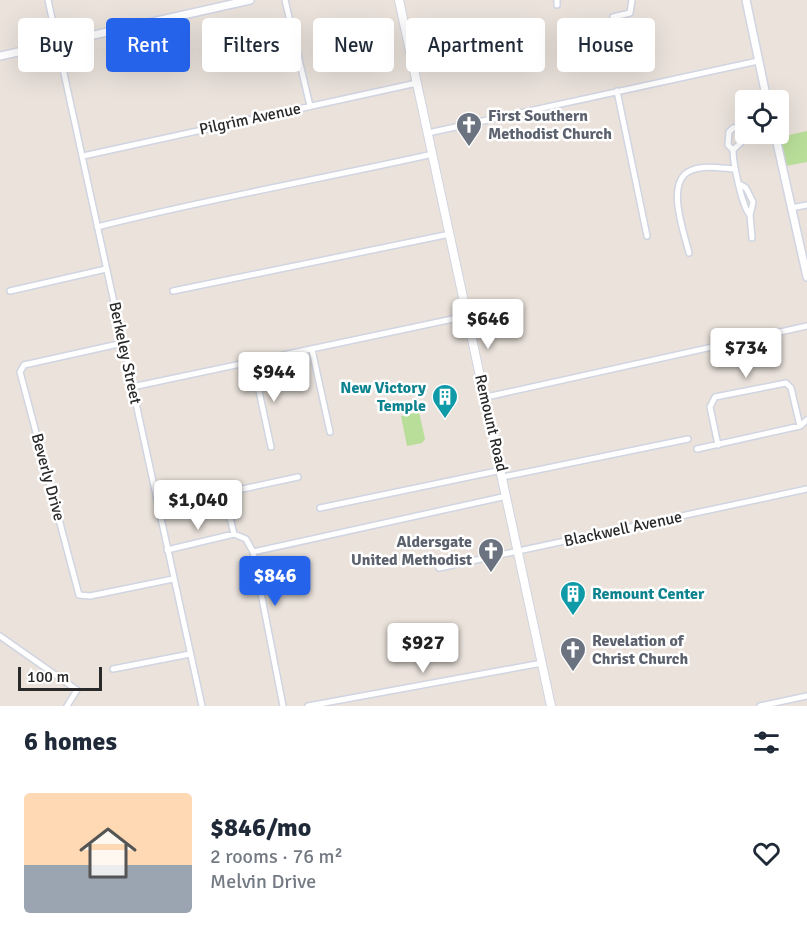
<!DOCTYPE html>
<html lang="en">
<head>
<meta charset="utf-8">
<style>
  body { margin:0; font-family:Signika,sans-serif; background:#f2f2f3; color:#1f2937; height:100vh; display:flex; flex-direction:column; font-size:22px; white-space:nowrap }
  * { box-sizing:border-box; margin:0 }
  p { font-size:20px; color:#747a83 }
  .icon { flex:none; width:33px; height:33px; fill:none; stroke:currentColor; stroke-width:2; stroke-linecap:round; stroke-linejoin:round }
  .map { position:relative; height:706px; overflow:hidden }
  .sheet { display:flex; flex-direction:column; background:#fff; flex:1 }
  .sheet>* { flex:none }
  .hud { position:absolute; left:18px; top:18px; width:771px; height:54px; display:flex; gap:12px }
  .controls { position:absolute; left:735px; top:90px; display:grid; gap:12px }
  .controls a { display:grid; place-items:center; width:54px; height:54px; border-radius:6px; background:#fff; box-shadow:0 6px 24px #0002; font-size:30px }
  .scale { position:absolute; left:18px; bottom:15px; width:84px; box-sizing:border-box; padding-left:6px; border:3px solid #292929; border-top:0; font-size:16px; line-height:21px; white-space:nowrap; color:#292929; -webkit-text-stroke:4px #fff; paint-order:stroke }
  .price { position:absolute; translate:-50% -51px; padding:0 14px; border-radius:6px; background:#fff; color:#222; font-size:20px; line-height:39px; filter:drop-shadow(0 2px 3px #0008) }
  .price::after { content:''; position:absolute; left:50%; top:36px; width:18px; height:14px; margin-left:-9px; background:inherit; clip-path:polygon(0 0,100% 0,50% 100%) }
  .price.active { background:#2563eb; color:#fff }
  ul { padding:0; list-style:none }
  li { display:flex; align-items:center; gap:18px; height:150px; padding:0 24px }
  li+li { border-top:2px solid #e0e1e3 }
  li span { display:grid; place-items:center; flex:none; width:168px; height:120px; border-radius:6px; color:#555 }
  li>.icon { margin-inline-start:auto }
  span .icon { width:72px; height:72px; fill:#fffc; stroke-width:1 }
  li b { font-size:26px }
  h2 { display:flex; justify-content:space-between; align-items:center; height:72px; padding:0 24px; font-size:26px }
  .tag { padding:0 21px; border-radius:6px; background:#fff; box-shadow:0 6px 24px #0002; font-size:21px; line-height:54px }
  .tag.active { background:#2563eb; color:#fff }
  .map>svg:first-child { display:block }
</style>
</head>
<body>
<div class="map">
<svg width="807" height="706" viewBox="0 0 807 706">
  <rect width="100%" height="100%" fill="#eae2db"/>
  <path fill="#b9de9a" d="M807 131V162L786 166 780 137Z
    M419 412 425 439 422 443 407 446 401 416Z"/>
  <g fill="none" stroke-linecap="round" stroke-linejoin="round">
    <defs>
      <path id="minor" d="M48 0 202 706
        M285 0 310 106
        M557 5V0
        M613 17 630 13 632 0
        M617 91 647 236
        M428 133 758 61
        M750 134 733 150C733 163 742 207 750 215
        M733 150 728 145 729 132 733 128 746 126
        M83 156 417 83
        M741 185 746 188 753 202 750 215 752 238
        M791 208 807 205
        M97 227C208 199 321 179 433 154
        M689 253C684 232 664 180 692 170 704 165 721 168 734 169
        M10 291 106 269
        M173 291 450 234
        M123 343 24 365 20 372 79 595 90 596 173 579
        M312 350 330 432
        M253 363 271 447
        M132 387 467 316
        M485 395 491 396 807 326
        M718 445 710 407 715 397 786 383 791 388 800 426
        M697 449 800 426 807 420
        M503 477 688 439
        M320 508 502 470
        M234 534 224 493 298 477
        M167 550 234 534 246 539 253 552 283 706
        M253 552 507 496
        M439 568 807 489
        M0 636 77 690 67 706
        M113 669 190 654
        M308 706 542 663
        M760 706 807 696"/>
      <path id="tertiary" d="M746 0 767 100
        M0 56 250 0
        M775 134 807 277"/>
      <path id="secondary" d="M399 0 551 706"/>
    </defs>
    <use href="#minor" stroke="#d0d5e1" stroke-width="8"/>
    <use href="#tertiary" stroke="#d0d5e1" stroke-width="10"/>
    <use href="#secondary" stroke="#d0d5e1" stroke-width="10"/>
    <use href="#minor" stroke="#fff" stroke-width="5"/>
    <use href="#tertiary" stroke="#fff" stroke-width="7"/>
    <use href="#secondary" stroke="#fff" stroke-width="8"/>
  </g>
  <defs>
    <symbol id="church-pin" viewBox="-11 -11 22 30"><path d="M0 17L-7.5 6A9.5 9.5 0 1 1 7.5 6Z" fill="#6b7280" stroke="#fff"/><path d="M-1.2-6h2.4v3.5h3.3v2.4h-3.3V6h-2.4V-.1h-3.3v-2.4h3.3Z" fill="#fff"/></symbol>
    <symbol id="building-pin" viewBox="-11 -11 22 30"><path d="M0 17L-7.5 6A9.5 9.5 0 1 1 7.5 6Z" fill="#0f9aa8" stroke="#fff"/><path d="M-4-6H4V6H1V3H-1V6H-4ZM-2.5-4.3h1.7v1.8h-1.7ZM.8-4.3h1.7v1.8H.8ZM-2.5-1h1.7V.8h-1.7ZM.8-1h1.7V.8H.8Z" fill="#fff"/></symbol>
  </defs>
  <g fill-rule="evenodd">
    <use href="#church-pin" x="454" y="110" width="30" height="40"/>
    <use href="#building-pin" x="430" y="382" width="30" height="40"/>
    <use href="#church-pin" x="476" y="536" width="30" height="40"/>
    <use href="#building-pin" x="558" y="579" width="30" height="40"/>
    <use href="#church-pin" x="558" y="635" width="30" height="40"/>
  </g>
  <g text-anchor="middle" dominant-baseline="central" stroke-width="5" stroke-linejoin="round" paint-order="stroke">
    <g font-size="16" font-weight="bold" fill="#5b616d" stroke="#fff" text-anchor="start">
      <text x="488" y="116">First Southern<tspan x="488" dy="18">Methodist Church</tspan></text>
      <text x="472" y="542" text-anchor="end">Aldersgate<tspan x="472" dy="18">United Methodist</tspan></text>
      <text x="592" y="641">Revelation of<tspan x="592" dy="18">Christ Church</tspan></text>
    </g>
    <g font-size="16" fill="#292929" stroke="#fff">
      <text transform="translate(250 119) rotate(-12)">Pilgrim Avenue</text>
      <text transform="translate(125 353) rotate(78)">Berkeley Street</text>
      <text transform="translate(491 423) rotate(77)">Remount Road</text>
      <text transform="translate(48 477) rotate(75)">Beverly Drive</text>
      <text transform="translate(623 529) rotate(-12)">Blackwell Avenue</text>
    </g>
    <g font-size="16" font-weight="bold" fill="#0d838f" stroke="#fff" text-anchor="end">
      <text x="426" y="388">New Victory<tspan x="426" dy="18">Temple</tspan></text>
      <text x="592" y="594" text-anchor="start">Remount Center</text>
    </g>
  </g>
</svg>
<div class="controls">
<a><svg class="icon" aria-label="locate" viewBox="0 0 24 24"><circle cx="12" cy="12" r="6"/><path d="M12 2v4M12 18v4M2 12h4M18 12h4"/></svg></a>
</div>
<div class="scale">100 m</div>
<b class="price" style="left:488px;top:350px">$646</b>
<b class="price" style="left:746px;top:379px">$734</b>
<b class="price" style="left:274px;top:403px">$944</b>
<b class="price" style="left:198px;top:531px">$1,040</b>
<b class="price active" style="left:275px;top:607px">$846</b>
<b class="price" style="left:423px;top:674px">$927</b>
<div class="hud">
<a class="tag">Buy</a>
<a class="tag active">Rent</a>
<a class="tag">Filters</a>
<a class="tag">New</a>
<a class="tag">Apartment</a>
<a class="tag">House</a>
</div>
</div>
<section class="sheet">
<h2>6 homes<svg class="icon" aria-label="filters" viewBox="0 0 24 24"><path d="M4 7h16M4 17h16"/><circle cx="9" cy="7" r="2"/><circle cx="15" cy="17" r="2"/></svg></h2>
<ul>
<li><span style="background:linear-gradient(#ffd9b3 60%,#9aa5b1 0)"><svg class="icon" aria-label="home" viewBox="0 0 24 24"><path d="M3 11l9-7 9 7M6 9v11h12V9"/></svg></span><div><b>$846/mo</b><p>2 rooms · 76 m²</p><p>Melvin Drive</p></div><svg class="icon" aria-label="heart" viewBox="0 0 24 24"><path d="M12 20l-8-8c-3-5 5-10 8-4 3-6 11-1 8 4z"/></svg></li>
</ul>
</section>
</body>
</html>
